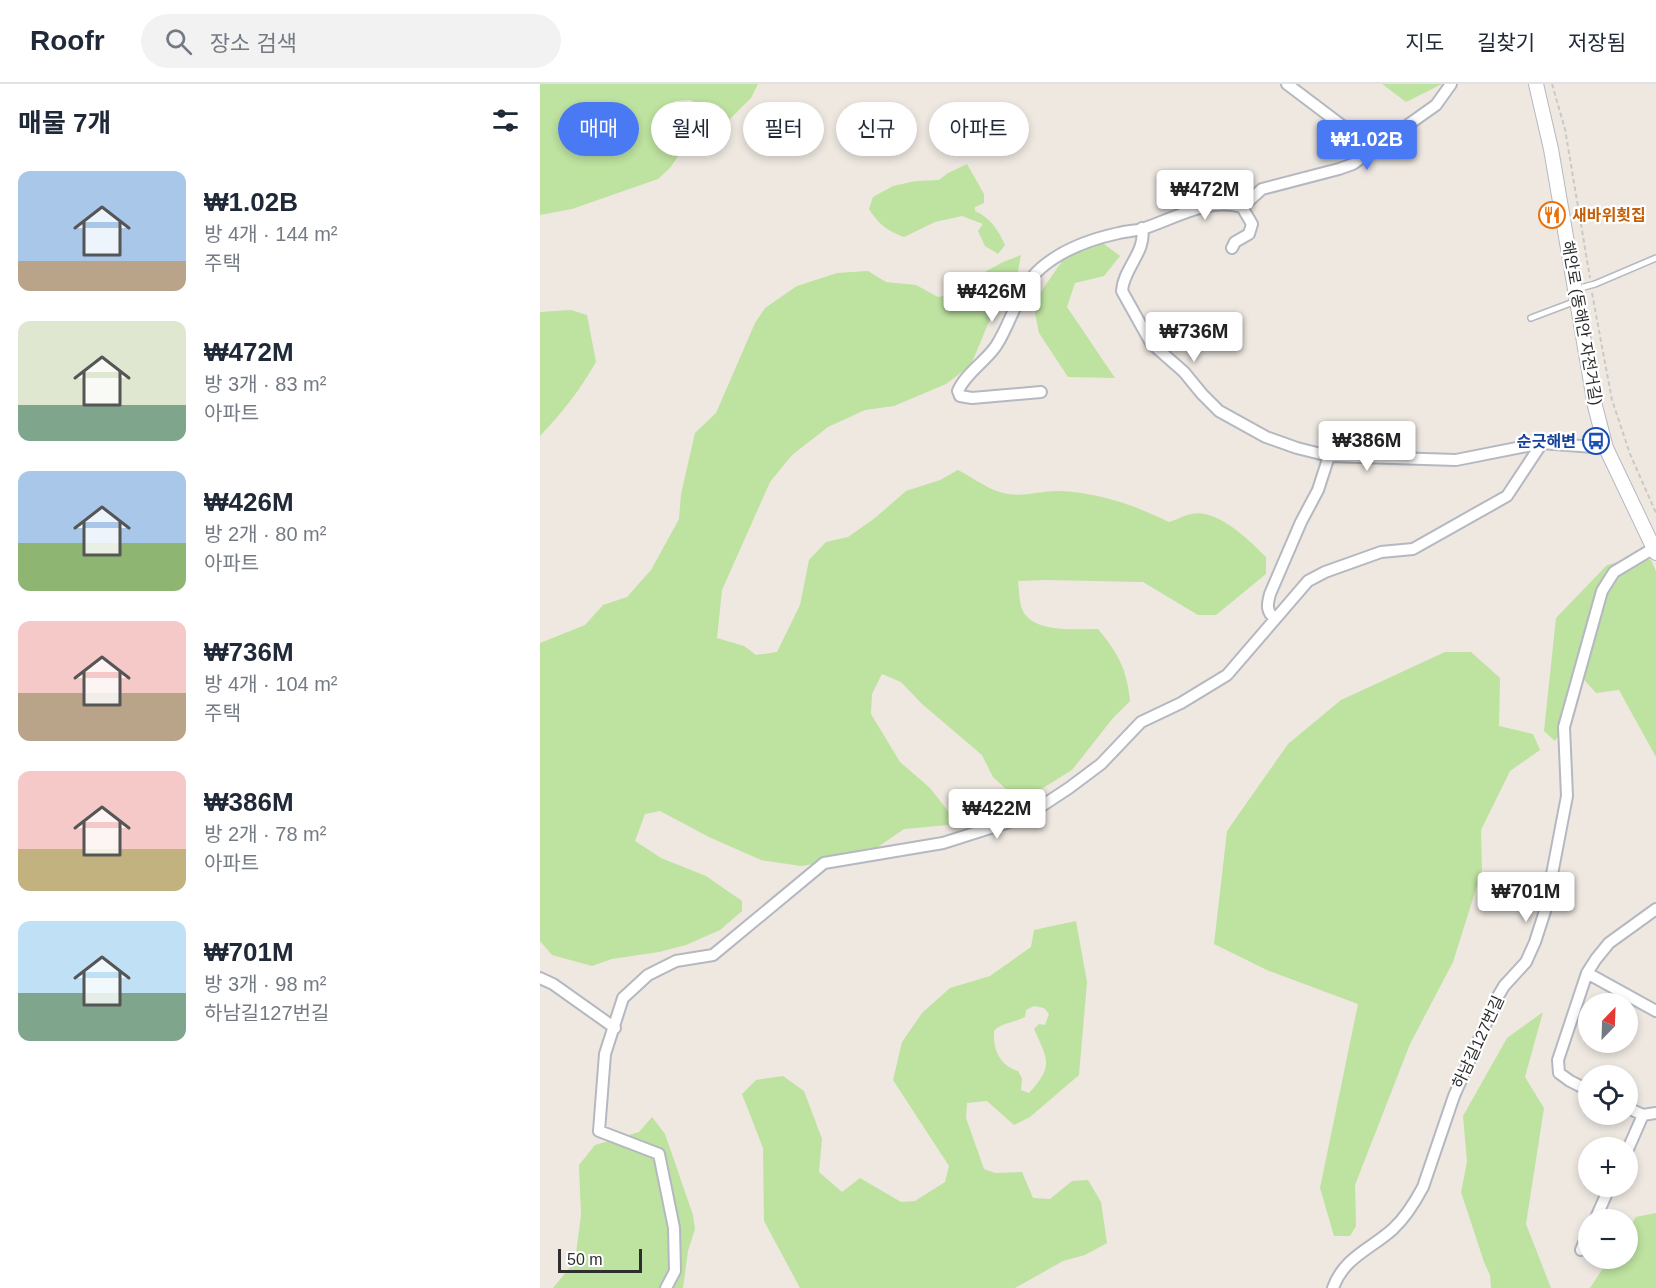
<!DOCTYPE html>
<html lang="ko">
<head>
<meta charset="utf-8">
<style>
  body { margin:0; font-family:Helvetica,"Noto Sans KR",sans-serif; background:#f2f2f3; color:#1f2937; height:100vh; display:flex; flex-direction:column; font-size:22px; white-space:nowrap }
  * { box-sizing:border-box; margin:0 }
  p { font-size:20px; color:#747a83 }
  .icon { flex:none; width:33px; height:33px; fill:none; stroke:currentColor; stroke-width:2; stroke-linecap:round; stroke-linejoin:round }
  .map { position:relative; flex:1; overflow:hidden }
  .drawer { display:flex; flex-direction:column; background:#fff; width:540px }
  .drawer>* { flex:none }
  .hud { position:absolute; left:18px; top:18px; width:570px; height:54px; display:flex; gap:12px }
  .needle { width:39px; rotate:23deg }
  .controls { position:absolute; left:1038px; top:909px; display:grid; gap:12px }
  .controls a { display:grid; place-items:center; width:60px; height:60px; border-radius:50%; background:#fff; box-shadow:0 3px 9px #0003; font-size:30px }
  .scale { position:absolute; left:18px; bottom:15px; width:84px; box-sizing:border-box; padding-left:6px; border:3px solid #2e2e2e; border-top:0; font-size:16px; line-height:21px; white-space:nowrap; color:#2e2e2e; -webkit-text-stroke:4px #fff; paint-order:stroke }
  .price { position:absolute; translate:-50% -51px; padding:0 14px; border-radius:6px; background:#fff; color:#222; font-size:20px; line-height:39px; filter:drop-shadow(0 2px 3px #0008) }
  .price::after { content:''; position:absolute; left:50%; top:36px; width:18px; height:14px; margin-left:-9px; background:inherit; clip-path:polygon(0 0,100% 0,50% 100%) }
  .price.selected { background:#497af4; color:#fff }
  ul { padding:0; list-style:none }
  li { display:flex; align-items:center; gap:18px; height:150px; padding:0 18px }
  li span { display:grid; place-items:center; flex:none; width:168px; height:120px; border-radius:12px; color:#555 }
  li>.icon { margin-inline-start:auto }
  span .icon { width:72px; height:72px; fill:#fffc; stroke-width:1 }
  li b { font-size:26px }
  h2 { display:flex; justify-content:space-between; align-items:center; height:72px; padding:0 18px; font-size:26px }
  .pill { padding:0 21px; border-radius:27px; background:#fff; box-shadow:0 3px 9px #0003; font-size:21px; line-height:54px }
  .pill.selected { background:#497af4; color:#fff }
  header { display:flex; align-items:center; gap:36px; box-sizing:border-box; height:84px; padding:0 30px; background:#fff; border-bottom:2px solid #e0e1e3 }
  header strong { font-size:28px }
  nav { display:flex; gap:33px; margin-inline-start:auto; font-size:21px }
  .search { width:420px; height:54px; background:#f2f2f3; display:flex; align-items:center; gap:15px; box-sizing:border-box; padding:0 21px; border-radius:33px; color:#747a83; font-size:22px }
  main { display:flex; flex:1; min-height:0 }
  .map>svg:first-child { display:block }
</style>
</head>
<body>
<header>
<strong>Roofr</strong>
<div class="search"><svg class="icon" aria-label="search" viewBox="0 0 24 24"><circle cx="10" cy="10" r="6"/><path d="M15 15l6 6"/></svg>장소 검색</div>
<nav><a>지도</a><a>길찾기</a><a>저장됨</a></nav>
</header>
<main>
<section class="drawer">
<h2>매물 7개<svg class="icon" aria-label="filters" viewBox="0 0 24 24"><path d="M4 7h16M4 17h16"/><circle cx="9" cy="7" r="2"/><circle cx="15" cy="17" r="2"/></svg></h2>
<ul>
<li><span style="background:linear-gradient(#a9c7e8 75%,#b9a48a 0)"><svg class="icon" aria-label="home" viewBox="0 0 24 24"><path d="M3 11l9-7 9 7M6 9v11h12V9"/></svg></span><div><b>₩1.02B</b><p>방 4개 · 144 m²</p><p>주택</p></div></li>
<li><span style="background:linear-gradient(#dfe7d0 70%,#7fa58c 0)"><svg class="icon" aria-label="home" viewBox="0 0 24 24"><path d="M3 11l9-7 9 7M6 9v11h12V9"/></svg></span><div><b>₩472M</b><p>방 3개 · 83 m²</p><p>아파트</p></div></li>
<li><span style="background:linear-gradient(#a9c7e8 60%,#8fb573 0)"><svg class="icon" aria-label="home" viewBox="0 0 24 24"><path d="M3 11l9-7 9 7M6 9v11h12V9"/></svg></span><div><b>₩426M</b><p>방 2개 · 80 m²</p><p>아파트</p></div></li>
<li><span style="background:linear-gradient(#f6c9c9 60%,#b9a48a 0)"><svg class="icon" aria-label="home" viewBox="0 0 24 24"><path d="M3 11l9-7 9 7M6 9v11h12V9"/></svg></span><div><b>₩736M</b><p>방 4개 · 104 m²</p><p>주택</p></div></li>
<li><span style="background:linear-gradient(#f6c9c9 65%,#c2b280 0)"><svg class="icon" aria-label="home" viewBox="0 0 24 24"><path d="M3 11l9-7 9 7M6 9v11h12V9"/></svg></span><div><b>₩386M</b><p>방 2개 · 78 m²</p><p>아파트</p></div></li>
<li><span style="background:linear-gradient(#bfe0f5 60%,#7fa58c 0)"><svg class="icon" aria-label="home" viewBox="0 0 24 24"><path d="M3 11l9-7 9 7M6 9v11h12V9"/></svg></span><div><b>₩701M</b><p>방 3개 · 98 m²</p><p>하남길127번길</p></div></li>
</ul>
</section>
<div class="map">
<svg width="1116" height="1204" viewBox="0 0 1116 1204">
  <rect width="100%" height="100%" fill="#eee8e1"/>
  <path fill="#bee2a0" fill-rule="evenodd" d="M0 0H218L211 14 189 36 150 16 135 17 130 47 145 62 130 84 118 95 32 125 0 131Z
    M842 0H902L866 18Z
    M427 80 444 110V119L435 123V127C451 134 458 146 465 161L458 170 445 162 438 147 443 140 422 132 395 138 364 153C348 147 339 141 329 125L333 113 353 102 376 97 399 96 408 89Z
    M560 157 580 172 564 192 535 199 527 223 575 294 528 293 499 249 493 219 532 163Z
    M481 171 476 198 450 235 431 281 406 300 354 322 325 326 288 343 252 371 230 398 182 506 177 554 204 562 216 571 237 568 260 521 269 476 286 458 308 453 335 434 366 407 400 396 418 386C430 392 442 401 454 406 479 416 495 407 518 407 557 408 594 421 629 438 636 436 643 432 651 430 677 424 709 456 726 473V490L676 531H658L603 498 506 496 478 497C479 505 479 514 481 522 488 550 536 545 558 545 578 569 587 585 590 617L573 634 532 686 495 709 469 708 453 693 442 671 382 620 361 598 342 590 332 610 331 630 360 678 390 704 415 736 408 741 364 745 325 772 261 782 221 776 169 753 120 727 105 730 95 757 121 774 166 792 202 817V827L180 846 146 861 119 868 72 875 52 882 12 871 0 857V559L45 541 63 521 87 513 111 486 139 435 141 410 155 349 176 329 215 239 225 224 257 202 297 189 328 187 346 198 376 201 398 213 417 209 432 195 463 178Z
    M31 226 47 231 56 278C40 306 22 329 0 352V228Z
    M1094 474 1111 476 1116 487V673L1079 606 1056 609 1040 591 1024 643 1015 657 1004 647 1016 534 1067 481Z
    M905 568H931L960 594 959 642 993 650 1000 666 970 687 941 746 942 786 913 878 870 960 815 1101 816 1142 810 1152H794L780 1104 818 920 729 887 674 860 687 747 748 660 801 616Z
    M536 837 547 898 539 991 490 1033 474 1041 447 1017 427 1019 426 1034 444 1085 455 1089 482 1088 493 1114 510 1115 532 1097 548 1096 561 1118 567 1159 545 1171 523 1177 475 1204H260L224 1137 223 1064 202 1010 216 996 243 992 264 1007 282 1055 279 1088 302 1108 320 1094 361 1118 375 1117 405 1098 409 1082 353 996 362 958 382 929 410 904 450 892 491 863 494 846ZM494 922 504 924 509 930 505 941 499 940 494 945C508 976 514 982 489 1009L481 1006 482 994 478 987C459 981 453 965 454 947 462 938 474 939 485 933L486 926Z
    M1003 928 985 993 1004 1024 986 1140 1011 1204H951L950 1191 944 1178 921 1108 927 1078 923 1032 967 954Z
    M112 1033 125 1050 153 1131 155 1145 148 1167 143 1204H13L35 1177 41 1131 39 1081 55 1061 99 1048Z
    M1116 1129V1204H1050L1069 1175 1088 1174V1146L1096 1133Z"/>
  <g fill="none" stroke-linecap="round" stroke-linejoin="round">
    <defs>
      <path id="lane" d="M1055 200 1116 174
        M991 234 1036 217"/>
      <path id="street" d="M747 0 833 65
        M702 123 722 105 799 85 813 80 896 21 911 0
        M602 144C607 167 583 185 582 207L611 259 644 288 662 310 679 327 726 353 757 364 789 372
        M501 308 432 314 420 312 418 307C425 290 445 278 456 262 472 238 478 204 501 184 523 165 551 155 579 149 587 147 594 147 602 145 634 135 667 113 702 123L712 140 709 150 695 158 692 164
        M735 535C726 527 727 521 730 510L761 438 778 406 789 372 916 376 1002 359
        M1047 889 1116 927
        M0 894 13 900 75 944
        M1048 1006 1030 997 1019 989 1018 976 1047 889 1056 875 1069 859 1116 825
        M1088 1024 1103 1031 1088 1065
        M1103 1031 1116 1029
        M1055 1136 1070 1102
        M1041 1166 1048 1149
        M126 1204 135 1187 134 1144 119 1070 59 1047 65 970 83 914 108 891 136 877 173 871 284 779 403 759 485 733 529 704 561 680 601 638 641 619 687 591 768 497 785 488 841 468 873 465 967 412 1002 359 1066 364
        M793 1204C804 1173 831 1165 853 1145 866 1133 875 1118 883 1103L914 1012 957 914 964 902 986 878 995 858 1005 827 1027 712 1024 643 1062 507 1074 488 1114 464"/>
      <path id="secondary" d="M996 0 1011 65 1055 322 1066 364 1116 469"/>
    </defs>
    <use href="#lane" stroke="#b5b8c0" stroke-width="8"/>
    <use href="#street" stroke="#b5b8c0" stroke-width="14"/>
    <use href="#secondary" stroke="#b5b8c0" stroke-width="16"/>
    <path stroke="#c9c9c9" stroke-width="2" stroke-dasharray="4.5 3" stroke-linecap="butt" d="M1012 0 1025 45 1050 194
      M1052 209 1072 316 1090 370 1116 429"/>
    <use href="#lane" stroke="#fff" stroke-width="5"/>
    <use href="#street" stroke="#fff" stroke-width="10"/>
    <use href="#secondary" stroke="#fff" stroke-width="14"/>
    <defs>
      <path id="lane-bridge" d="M1044 203 1055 200"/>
    </defs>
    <use href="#lane-bridge" stroke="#b5b8c0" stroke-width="8" stroke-linecap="butt"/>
    <use href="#lane-bridge" stroke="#fff" stroke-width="5"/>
  </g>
  <defs>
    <symbol id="restaurant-ring" viewBox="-11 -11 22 22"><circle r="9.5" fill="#fff" stroke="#e8710a" stroke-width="1.5"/><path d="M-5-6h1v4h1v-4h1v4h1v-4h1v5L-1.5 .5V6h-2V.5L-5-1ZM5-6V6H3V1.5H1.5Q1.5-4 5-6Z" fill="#e8710a"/></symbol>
    <symbol id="bus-ring" viewBox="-11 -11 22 22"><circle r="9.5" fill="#fff" stroke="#1a4fb4" stroke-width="1.5"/><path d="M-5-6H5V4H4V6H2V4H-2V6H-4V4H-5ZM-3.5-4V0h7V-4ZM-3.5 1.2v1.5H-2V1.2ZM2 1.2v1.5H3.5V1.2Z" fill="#1a4fb4"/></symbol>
  </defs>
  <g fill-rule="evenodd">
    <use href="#restaurant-ring" x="997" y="116" width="30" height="30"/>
    <use href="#bus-ring" x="1041" y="342" width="30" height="30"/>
  </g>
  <g text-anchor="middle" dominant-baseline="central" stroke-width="4.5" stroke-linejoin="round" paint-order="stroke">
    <g font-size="16" font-weight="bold" fill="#c56008" stroke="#fff" text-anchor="start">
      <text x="1032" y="131">새바위횟집</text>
    </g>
    <g font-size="16" fill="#2e2e2e" stroke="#fff">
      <text transform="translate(1042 239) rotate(80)">해안로 (동해안 자전거길)</text>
      <text transform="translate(938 958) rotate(-65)">하남길127번길</text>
    </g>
    <g font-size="16" font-weight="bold" fill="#164399" stroke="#fff" text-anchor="end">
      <text x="1036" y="357">순긋해변</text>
    </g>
  </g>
</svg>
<div class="controls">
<a><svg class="needle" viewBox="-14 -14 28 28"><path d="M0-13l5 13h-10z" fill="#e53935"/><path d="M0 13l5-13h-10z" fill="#747a83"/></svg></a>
<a><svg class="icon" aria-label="locate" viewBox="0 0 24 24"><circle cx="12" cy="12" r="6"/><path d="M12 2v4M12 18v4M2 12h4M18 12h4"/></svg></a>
<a>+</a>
<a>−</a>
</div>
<div class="scale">50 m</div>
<b class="price selected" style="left:827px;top:87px">₩1.02B</b>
<b class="price" style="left:665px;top:137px">₩472M</b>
<b class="price" style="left:452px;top:239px">₩426M</b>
<b class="price" style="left:654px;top:279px">₩736M</b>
<b class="price" style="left:827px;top:388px">₩386M</b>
<b class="price" style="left:457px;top:756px">₩422M</b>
<b class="price" style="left:986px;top:839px">₩701M</b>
<div class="hud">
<a class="pill selected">매매</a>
<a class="pill">월세</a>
<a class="pill">필터</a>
<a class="pill">신규</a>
<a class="pill">아파트</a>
</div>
</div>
</main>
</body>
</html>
